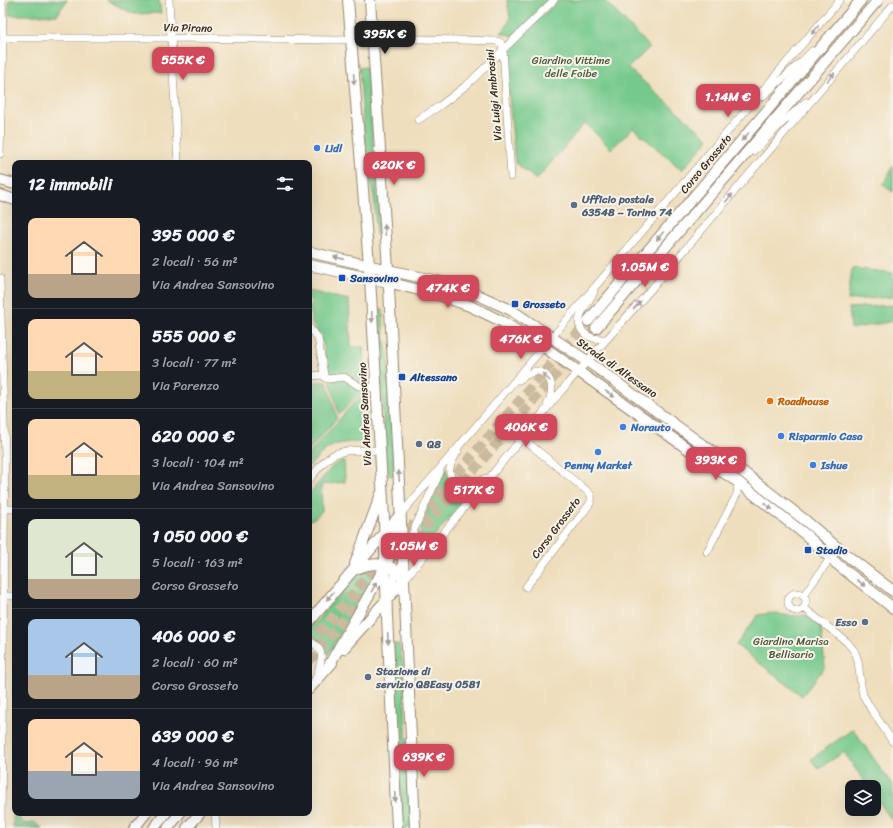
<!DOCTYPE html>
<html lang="it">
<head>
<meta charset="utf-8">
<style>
  body { margin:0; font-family:Sriracha,sans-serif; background:#20242c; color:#f1f3f6; height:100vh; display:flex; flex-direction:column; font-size:15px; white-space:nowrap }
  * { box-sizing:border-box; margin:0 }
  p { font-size:13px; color:#9ea1a6 }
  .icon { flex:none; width:22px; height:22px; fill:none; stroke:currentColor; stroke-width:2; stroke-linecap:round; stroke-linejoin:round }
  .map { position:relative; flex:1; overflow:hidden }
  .side { position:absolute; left:12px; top:160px; width:300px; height:656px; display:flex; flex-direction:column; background:#171b24; border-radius:8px; box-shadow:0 4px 16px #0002 }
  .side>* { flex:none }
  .buttons { position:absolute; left:845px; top:780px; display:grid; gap:8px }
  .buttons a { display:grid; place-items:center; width:36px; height:36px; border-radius:8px; background:#171b24; box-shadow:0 4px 16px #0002; font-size:20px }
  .price { position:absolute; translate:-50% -34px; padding:0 9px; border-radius:8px; background:#d1495b; color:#fff; font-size:13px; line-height:26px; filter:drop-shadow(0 1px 2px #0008) }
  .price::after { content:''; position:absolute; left:50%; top:24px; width:12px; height:9px; margin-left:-6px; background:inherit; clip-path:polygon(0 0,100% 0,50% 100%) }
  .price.selected { background:#222; color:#fff }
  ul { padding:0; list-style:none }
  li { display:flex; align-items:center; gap:12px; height:100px; padding:0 16px }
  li+li { border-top:1px solid #363941 }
  li span { display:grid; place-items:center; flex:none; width:112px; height:80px; border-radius:8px; color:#555 }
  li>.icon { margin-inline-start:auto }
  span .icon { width:48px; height:48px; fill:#fffc; stroke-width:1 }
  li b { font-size:17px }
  h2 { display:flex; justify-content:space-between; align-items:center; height:48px; padding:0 16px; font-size:17px }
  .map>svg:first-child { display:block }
</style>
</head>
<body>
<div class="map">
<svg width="893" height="828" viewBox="0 0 893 828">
  <rect width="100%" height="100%" fill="#f7f3e8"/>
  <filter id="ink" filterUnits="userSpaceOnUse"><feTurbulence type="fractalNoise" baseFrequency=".025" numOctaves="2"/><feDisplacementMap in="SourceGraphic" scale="8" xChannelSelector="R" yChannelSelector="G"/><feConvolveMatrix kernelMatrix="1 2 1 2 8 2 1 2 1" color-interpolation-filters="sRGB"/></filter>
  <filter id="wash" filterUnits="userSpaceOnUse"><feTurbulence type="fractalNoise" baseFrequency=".012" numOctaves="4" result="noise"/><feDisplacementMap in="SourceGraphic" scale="16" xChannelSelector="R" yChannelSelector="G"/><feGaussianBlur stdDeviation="0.9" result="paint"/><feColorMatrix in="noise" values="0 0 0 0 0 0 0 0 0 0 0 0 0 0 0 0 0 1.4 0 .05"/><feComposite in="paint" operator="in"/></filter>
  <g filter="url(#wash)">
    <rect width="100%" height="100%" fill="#efdebd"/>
    <path fill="#76c98c" stroke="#587a55" d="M9 0H67L57 15H9Z
      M106 0H159L161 13 134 14Z
      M507 0H551L513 36 501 33C514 19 509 17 507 0Z
      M559 0H604L650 47 628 68 709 139 682 170 633 128 611 149 585 123 536 180 515 162 505 50Z
      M367 67 381 235 376 234 374 197 367 168 359 68Z
      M893 166V192L883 185Z
      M852 268 893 273V297L848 300Z
      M309 291 349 300 351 347H363L365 384 358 383 345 375H334L327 369 325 365 324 346 311 321V314L309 306 311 303V300L309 299Z
      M893 305V321L851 329 849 308Z
      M378 309H383L384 338 388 357 394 475 389 476 385 459Z
      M343 379 363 389 339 415 330 381Z
      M309 382H327L337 418 309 450Z
      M366 389 368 443C337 441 329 443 309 467V454Z
      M341 461H344L345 480V482L321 485 322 511C318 515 315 519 309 520V494L333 466Z
      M446 469C450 485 457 492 474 490L436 534 428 539H421L420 524Z
      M366 570 372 571 373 582 327 656C325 646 319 639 309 637V631L353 575Z
      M772 613 791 616 806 615 821 627 825 667 802 696 736 645 758 615Z
      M393 644H399L403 665 411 828H402Z
      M853 729 893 786V822L874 795V787H868L844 752 818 769 811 759Z
      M15 811V813H19C18 822 26 827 34 822L42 828H13V814Z"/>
  </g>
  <g filter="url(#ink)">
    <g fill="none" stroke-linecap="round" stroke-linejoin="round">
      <path stroke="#cbba9d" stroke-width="10" stroke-dasharray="10 5" stroke-linecap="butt" d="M398 542 588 321
        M385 573 596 328
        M309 645 382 560
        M309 661 366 594"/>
      <defs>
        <path id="street" d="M169 0 178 163
          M3 38H171L338 40 384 38 497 41 501 43 503 49 511 177
          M762 97 801 62 812 51
          M418 120 441 105 468 84 554 0
          M753 151 761 144 783 122 806 102
          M0 154 3 38 2 0
          M0 278 5 457 1 828
          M594 292C588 304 572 319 583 332 589 339 598 339 606 339
          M309 327C311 332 316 334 318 338L324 375 325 378 328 379 344 377 359 386 376 388
          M309 376 324 375
          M519 380C525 376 530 372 537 371 540 371 543 373 546 375 555 384 552 395 547 405
          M522 438 587 491C592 495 593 499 589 505L526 587
          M458 451C455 456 451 462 450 468 448 478 459 487 468 486 475 486 480 482 485 478
          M309 480C316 471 323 461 333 455 346 448 365 451 379 450
          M4 509H15
          M400 515 840 0
          M405 541 422 544 437 539
          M404 552 440 472
          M707 552 737 494 738 480
          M404 580 568 383 661 278 893 5
          M788 602a9 9 0 1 1 18 0a9 9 0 1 1-18 0Z
          M388 595 397 569
          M3 596H15
          M803 596 837 549
          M804 608 847 642 855 652 858 661 861 685 863 695 871 709 893 742
          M309 641C329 650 320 664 315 680
          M215 813 216 828"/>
        <path id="secondary" d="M348 0 370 278 384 519 387 616 397 828
          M370 0 388 269 404 580 415 828
          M0 180 15 184
          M0 195 15 200
          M309 252 437 281 478 295 511 310 587 361 703 445 743 472 806 521 845 554 893 591
          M309 265 388 282 442 296 470 306 503 322 544 347 695 454 738 482 806 535 837 564 893 608
          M588 321 861 0
          M596 328 878 0
          M355 564 381 494
          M354 570C372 561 392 561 404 580
          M309 622 400 515
          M343 649 404 580
          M328 667 386 565 391 552 398 529
          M309 689 332 663
          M134 828 146 813
          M154 828 166 813
          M168 828 180 813
          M187 828 200 813"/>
      </defs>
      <use href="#street" stroke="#95846e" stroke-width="8"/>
      <use href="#secondary" stroke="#95846e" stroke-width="12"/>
      <use href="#street" stroke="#fff" stroke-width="7"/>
      <use href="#secondary" stroke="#fff" stroke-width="10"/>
    </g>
    <defs><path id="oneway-solid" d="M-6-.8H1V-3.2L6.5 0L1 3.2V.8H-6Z"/></defs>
    <g fill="#a79f9a">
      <use href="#oneway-solid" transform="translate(815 30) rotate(130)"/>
      <use href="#oneway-solid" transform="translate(831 77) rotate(-50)"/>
      <use href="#oneway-solid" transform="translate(354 79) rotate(86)"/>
      <use href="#oneway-solid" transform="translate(745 137) rotate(131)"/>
      <use href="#oneway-solid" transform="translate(729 198) rotate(-50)"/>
      <use href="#oneway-solid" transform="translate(385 230) rotate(-94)"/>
      <use href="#oneway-solid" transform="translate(660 236) rotate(130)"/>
      <use href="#oneway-solid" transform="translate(339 258) rotate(-167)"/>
      <use href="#oneway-solid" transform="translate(637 305) rotate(-48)"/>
      <use href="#oneway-solid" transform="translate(372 317) rotate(87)"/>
      <use href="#oneway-solid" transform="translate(546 377) rotate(-134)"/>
      <use href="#oneway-solid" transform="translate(610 394) rotate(35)"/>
      <use href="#oneway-solid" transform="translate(399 476) rotate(-93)"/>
      <use href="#oneway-solid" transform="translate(768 506) rotate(38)"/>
      <use href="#oneway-solid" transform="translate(861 583) rotate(38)"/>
      <use href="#oneway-solid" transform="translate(374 587) rotate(-61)"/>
      <use href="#oneway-solid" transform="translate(330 596) rotate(130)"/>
      <use href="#oneway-solid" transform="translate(388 639) rotate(87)"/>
      <use href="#oneway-solid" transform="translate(395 797) rotate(87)"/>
    </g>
  </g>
  <g fill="#3f7fe0" stroke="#f7f3e8" stroke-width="1.5">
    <circle cx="317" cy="148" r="4"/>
    <circle cx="623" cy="427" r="4"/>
    <circle cx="781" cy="436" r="4"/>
    <circle cx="598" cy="452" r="4"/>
    <circle cx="813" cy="465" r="4"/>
  </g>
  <g fill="#5c6f8a" stroke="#f7f3e8" stroke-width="1.5">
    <circle cx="574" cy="205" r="4"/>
    <circle cx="419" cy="444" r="4"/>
    <circle cx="865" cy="622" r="4"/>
    <circle cx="368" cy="677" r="4"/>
  </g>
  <g fill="#1a4fb4" stroke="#f7f3e8" stroke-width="1.5">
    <rect x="338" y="274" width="8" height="8" rx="2"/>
    <rect x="511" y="300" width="8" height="8" rx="2"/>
    <rect x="398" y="373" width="8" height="8" rx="2"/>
    <rect x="804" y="546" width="8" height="8" rx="2"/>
  </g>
  <circle fill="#e8710a" stroke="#f7f3e8" stroke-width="1.5" cx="770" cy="401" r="4"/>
  <g text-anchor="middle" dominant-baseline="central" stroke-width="4" stroke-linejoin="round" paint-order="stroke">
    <g font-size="11" fill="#3b2a1e" stroke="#f7f3e8">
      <text transform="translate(188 28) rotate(1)">Via Pirano</text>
      <text transform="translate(494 95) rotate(-95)">Via Luigi Ambrosini</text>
      <text transform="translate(706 164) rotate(-50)">Corso Grosseto</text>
      <text transform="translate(617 368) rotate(35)">Strada di Altessano</text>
      <text transform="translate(365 414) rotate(-93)">Via Andrea Sansovino</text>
      <text transform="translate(556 528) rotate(-53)">Corso Grosseto</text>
    </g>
    <g font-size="11" fill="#4d5a3f" stroke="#f7f3e8">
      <text x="571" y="60">Giardino Vittime<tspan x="571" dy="13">delle Foibe</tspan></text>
      <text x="791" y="641">Giardino Marisa<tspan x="791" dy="13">Bellisario</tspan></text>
    </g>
    <g font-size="11" font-weight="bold" fill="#366cbe" stroke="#f7f3e8" text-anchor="start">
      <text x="325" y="148">Lidl</text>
      <text x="631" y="427">Norauto</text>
      <text x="789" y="436">Risparmio Casa</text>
      <text x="598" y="465" text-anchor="middle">Penny Market</text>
      <text x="821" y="465">Ishue</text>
    </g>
    <g font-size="11" font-weight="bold" fill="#4e5e75" stroke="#f7f3e8" text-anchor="start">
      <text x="582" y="199">Ufficio postale<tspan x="582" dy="13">63548 – Torino 74</tspan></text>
      <text x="427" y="444">Q8</text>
      <text x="857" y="622" text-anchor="end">Esso</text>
      <text x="376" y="671">Stazione di<tspan x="376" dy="13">servizio Q8Easy 0581</tspan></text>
    </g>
    <g font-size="11" font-weight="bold" fill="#164399" stroke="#f7f3e8" text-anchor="start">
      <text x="350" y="278">Sansovino</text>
      <text x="523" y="304">Grosseto</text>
      <text x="410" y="377">Altessano</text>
      <text x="816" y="550">Stadio</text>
    </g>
    <g font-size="11" font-weight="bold" fill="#c56008" stroke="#f7f3e8" text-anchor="start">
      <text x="778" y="401">Roadhouse</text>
    </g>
  </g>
</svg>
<div class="buttons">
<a><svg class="icon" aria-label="layers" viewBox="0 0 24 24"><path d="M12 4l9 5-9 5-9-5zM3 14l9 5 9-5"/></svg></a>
</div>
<b class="price selected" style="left:385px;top:55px">395K €</b>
<b class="price" style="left:183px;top:81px">555K €</b>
<b class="price" style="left:728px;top:118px">1.14M €</b>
<b class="price" style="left:394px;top:186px">620K €</b>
<b class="price" style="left:645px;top:288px">1.05M €</b>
<b class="price" style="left:448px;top:309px">474K €</b>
<b class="price" style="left:521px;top:360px">476K €</b>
<b class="price" style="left:526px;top:448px">406K €</b>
<b class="price" style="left:716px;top:481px">393K €</b>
<b class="price" style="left:474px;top:511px">517K €</b>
<b class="price" style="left:414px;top:567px">1.05M €</b>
<b class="price" style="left:424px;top:778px">639K €</b>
<section class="side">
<h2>12 immobili<svg class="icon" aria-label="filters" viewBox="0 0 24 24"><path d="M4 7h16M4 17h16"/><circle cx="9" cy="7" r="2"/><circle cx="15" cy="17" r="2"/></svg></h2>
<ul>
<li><span style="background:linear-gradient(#ffd9b3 70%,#b9a48a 0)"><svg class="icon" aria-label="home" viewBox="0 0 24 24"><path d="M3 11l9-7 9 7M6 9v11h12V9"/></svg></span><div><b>395 000 €</b><p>2 locali · 56 m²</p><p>Via Andrea Sansovino</p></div></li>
<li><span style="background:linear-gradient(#ffd9b3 65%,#c2b280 0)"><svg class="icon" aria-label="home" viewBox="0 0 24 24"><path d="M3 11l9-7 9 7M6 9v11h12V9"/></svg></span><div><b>555 000 €</b><p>3 locali · 77 m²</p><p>Via Parenzo</p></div></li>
<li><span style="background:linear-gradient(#ffd9b3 70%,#c2b280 0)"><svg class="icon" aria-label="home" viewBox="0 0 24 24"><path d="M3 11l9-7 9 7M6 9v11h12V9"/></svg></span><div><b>620 000 €</b><p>3 locali · 104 m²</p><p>Via Andrea Sansovino</p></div></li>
<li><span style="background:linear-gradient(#dfe7d0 75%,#b9a48a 0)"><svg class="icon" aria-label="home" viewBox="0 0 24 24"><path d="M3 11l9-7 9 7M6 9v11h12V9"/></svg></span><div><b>1 050 000 €</b><p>5 locali · 163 m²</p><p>Corso Grosseto</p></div></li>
<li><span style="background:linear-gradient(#a9c7e8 70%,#b9a48a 0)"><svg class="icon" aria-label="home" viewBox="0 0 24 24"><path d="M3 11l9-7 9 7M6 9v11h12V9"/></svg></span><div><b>406 000 €</b><p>2 locali · 60 m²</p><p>Corso Grosseto</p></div></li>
<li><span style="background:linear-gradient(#ffd9b3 65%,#9aa5b1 0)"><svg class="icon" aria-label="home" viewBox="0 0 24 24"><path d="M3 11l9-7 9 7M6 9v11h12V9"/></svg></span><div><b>639 000 €</b><p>4 locali · 96 m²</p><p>Via Andrea Sansovino</p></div></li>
</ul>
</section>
</div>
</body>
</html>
